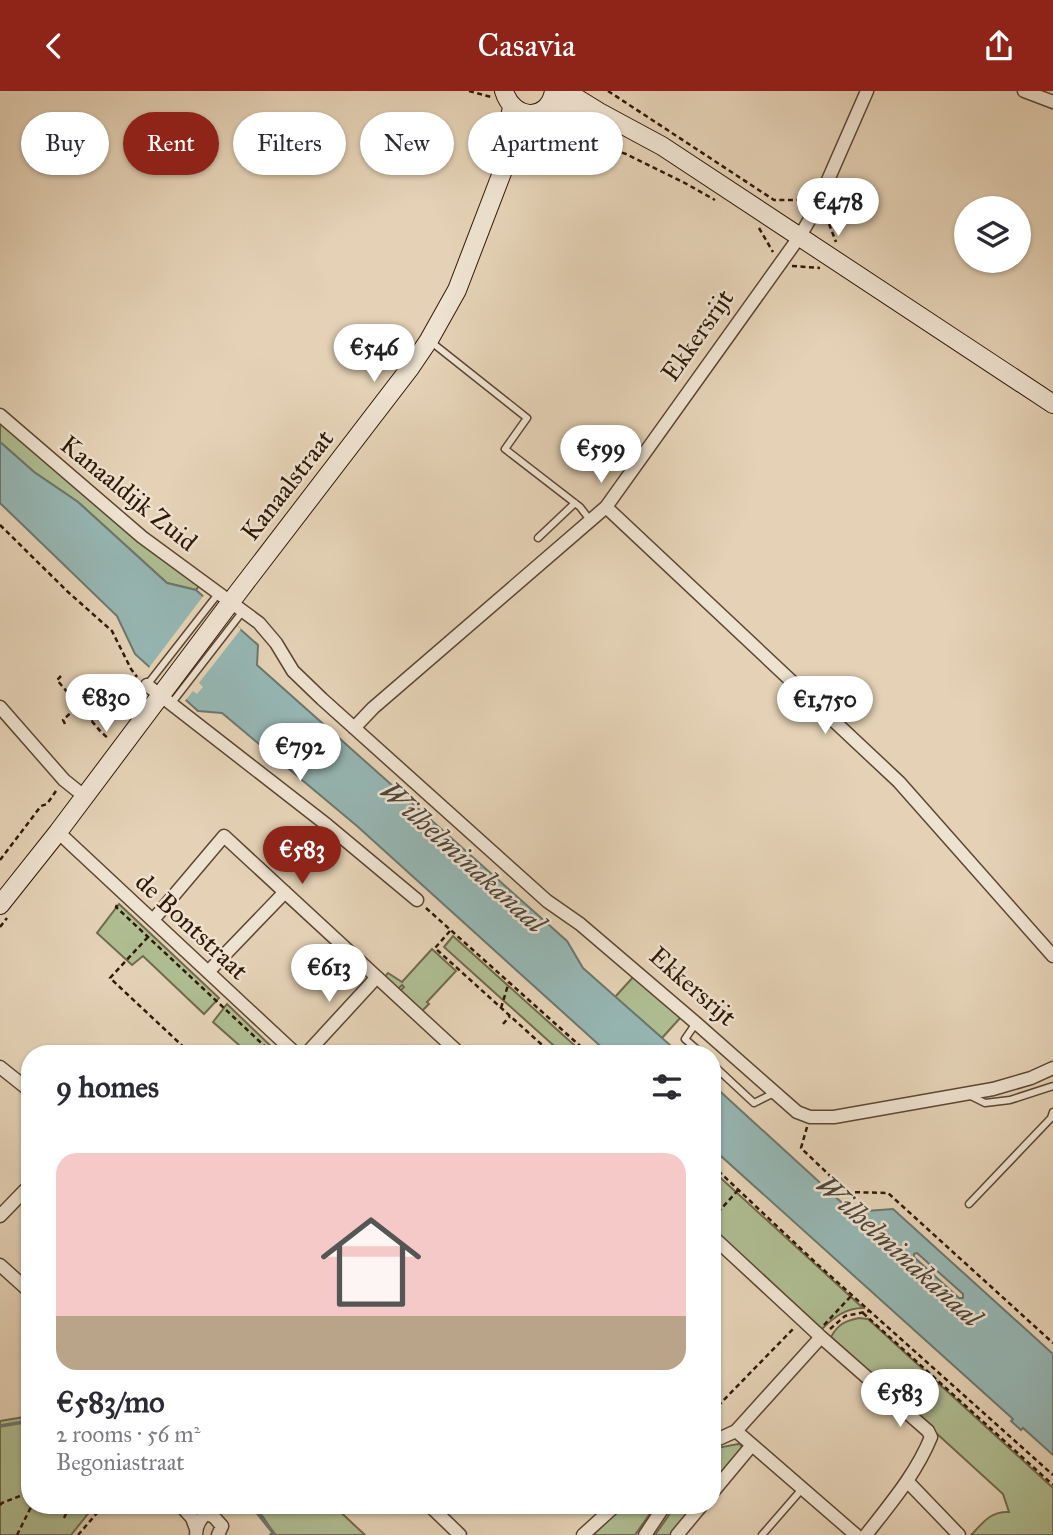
<!DOCTYPE html>
<html lang="en">
<head>
<meta charset="utf-8">
<style>
  body { margin:0; font-family:"IM FELL Great Primer",serif; background:#f2f2f3; color:#2b2b33; height:100vh; display:flex; flex-direction:column; font-size:26px; white-space:nowrap }
  * { box-sizing:border-box; margin:0 }
  p { font-size:23px; color:#7c7c81 }
  .icon { flex:none; width:38px; height:38px; fill:none; stroke:currentColor; stroke-width:2; stroke-linecap:round; stroke-linejoin:round }
  .map { position:relative; flex:1; overflow:hidden }
  .side { position:absolute; left:21px; top:954px; width:700px; height:469px; display:flex; flex-direction:column; background:#fff; border-radius:28px; box-shadow:0 2px 5px #0004 }
  .side>* { flex:none }
  .hud { position:absolute; left:21px; top:21px; width:700px; height:63px; display:flex; gap:14px }
  .controls { position:absolute; left:954px; top:105px; display:grid; gap:14px }
  .controls a { display:grid; place-items:center; width:77px; height:77px; border-radius:50%; background:#fff; box-shadow:0 2px 5px #0004; font-size:35px }
  .price { position:absolute; translate:-50% -60px; padding:0 16px; border-radius:24px; background:#fff; color:#222; font-size:23px; line-height:46px; filter:drop-shadow(0 2px 4px #0008) }
  .price::after { content:''; position:absolute; left:50%; top:42px; width:21px; height:16px; margin-left:-10px; background:inherit; clip-path:polygon(0 0,100% 0,50% 100%) }
  .price.active { background:#8f2418; color:#fff }
  ul { padding:0; list-style:none }
  li { display:grid; align-content:center; gap:14px; height:371px; padding:0 35px }
  li span { display:grid; place-items:center; height:217px; border-radius:21px; color:#555 }
  li>.icon { margin-inline-start:auto }
  span .icon { width:126px; height:126px; fill:#fffc; stroke-width:1 }
  li b { font-size:30px }
  h2 { display:flex; justify-content:space-between; align-items:center; height:84px; padding:0 35px; font-size:30px }
  .chip { padding:0 24px; border-radius:32px; background:#fff; box-shadow:0 2px 5px #0004; font-size:24px; line-height:63px }
  .chip.active { background:#8f2418; color:#fff }
  header { display:flex; justify-content:space-between; align-items:center; height:91px; padding:0 35px; background:#8f2418; color:#fff; font-size:32px; font-weight:600 }
  .map>svg:first-child { display:block }
</style>
</head>
<body>
<header><svg class="icon" aria-label="back" viewBox="0 0 24 24"><path d="M15 5l-7 7 7 7"/></svg>Casavia<svg class="icon" aria-label="share" viewBox="0 0 24 24"><path d="M12 15V3M7 8l5-5 5 5M5 13v7h14v-7"/></svg></header>
<div class="map">
<svg width="1053" height="1444" viewBox="0 0 1053 1444">
  <rect width="100%" height="100%" fill="#e5d2b6"/>
  <filter id="stains"><feTurbulence type="fractalNoise" baseFrequency=".00286" numOctaves="4"/><feColorMatrix values="0 0 0 0 .2 0 0 0 0 .09 0 0 0 0 .02 0 0 0 .5 -.17"/></filter>
  <radialGradient id="worn" r=".72"><stop offset=".6" stop-color="#630" stop-opacity="0"/><stop offset="1" stop-color="#630" stop-opacity=".3"/></radialGradient>
  <path fill="#afbd92" stroke="#706a4c" stroke-width="2" d="M0 331 201 493 196 499 167 492 78 411 34 381 0 351Z
    M119 813 219 907 204 923 143 865 132 874 97 842Z
    M453 845 583 962H562L444 856Z
    M432 858 456 880 427 911 429 913 421 921 399 901 404 896 402 894 397 899 384 887 388 882 402 891Z
    M635 884 681 926 662 947 615 906Z
    M227 913 278 962H248L213 931Z
    M712 1079 863 1217C846 1217 834 1226 822 1238L712 1138Z
    M859 1227 868 1228 1053 1397V1444H971C983 1432 990 1420 1009 1421L1003 1403 831 1246C838 1233 845 1230 859 1227Z
    M30 1325V1414H95L71 1444H0V1330Z
    M738 1353 742 1354 737 1370 712 1400V1358Z
    M251 1414H333L365 1444H270L273 1441 263 1426Z
    M624 1414H656L635 1444H593Z
    M676 1414H700L674 1444H655Z"/>
  <path fill="#96b6b3" stroke="#6d776e" stroke-width="2" fill-rule="evenodd" d="M0 351 34 381 78 411 167 492 196 499 258 554 257 574 567 850 583 877 679 962H608L357 735 222 622 198 620 135 563 117 525 0 412Z
    M712 993 852 1121 893 1118 1053 1263V1364L1023 1337 1021 1339 1011 1330 1013 1328 712 1057ZM917 1162 963 1203V1207H959L914 1166V1163Z"/>
  <path fill="#e5d2b6" d="M204 504 241 538 199 592 203 596 197 603 193 600 184 611 148 578Z"/>
  <g fill="none" stroke-linecap="round" stroke-linejoin="round">
    <path stroke="#6d776e" stroke-width="3.5" d="M0 1335 30 1330
      M251 1414 275 1444"/>
    <defs>
      <path id="lane" d="M430 250 527 327 505 358 580 416 590 429
        M538 447 575 412
        M147 594 218 503
        M171 613 243 520
        M696 932 685 948 701 962
        M712 973 754 1012 774 1002
        M969 1004 985 1012 1010 1009 1053 995
        M969 1113 1051 1027 1053 1021
        M762 1444 802 1398"/>
      <path id="street" d="M1024 0 1053 11
        M0 324 142 446 259 532 276 552 293 580 322 608 547 810 580 833 696 932 797 1021 810 1026H834L993 998 1031 987 1053 977
        M606 416 899 691 1053 865
        M147 594 327 734 417 809
        M0 616 64 689 84 705
        M354 637 373 617 606 416 800 145 814 121 867 0
        M58 741 295 962
        M153 829 224 745 459 962
        M208 881 285 801
        M307 962 376 887
        M0 976 30 1000
        M0 1125 30 1094
        M712 1145 821 1246 928 1340 931 1346C916 1383 890 1413 866 1444
        M0 1174 30 1201
        M736 1340 856 1444
        M712 1351 736 1340 821 1246
        M908 1391 959 1444
        M712 1402 752 1354
        M180 1414 192 1427 196 1438
        M429 1414 460 1444
        M196 1444C196 1435 199 1429 206 1423L214 1426 222 1435 218 1444
        M583 1444 616 1414
        M645 1444 665 1414
        M677 1444 702 1414"/>
      <path id="secondary" d="M504 0C513 30 549 31 554 0
        M559 0 578 8 599 21 662 55 1053 313
        M549 13 574 20 599 21
        M508 66 506 47 512 16
        M0 814 58 741 239 500 410 277 429 249 457 199 508 66 518 51 527 23"/>
    </defs>
    <use href="#lane" stroke="#5d4633" stroke-width="9"/>
    <use href="#street" stroke="#5d4633" stroke-width="15"/>
    <use href="#secondary" stroke="#301807" stroke-width="20"/>
    <path stroke="#301807" stroke-width="2.5" stroke-dasharray="5 3.5" stroke-linecap="butt" d="M469 0 491 6
      M608 0 774 109H806
      M539 37 554 40 557 30
      M531 60 534 59 554 40 626 63 683 91 715 109
      M826 125 836 151
      M759 137 773 161
      M792 175 820 177
      M0 434 68 501 112 540 131 578 137 586
      M61 585 57 589 101 641 109 648
      M132 615 141 603
      M91 629 105 617 107 619
      M65 633 63 629 78 615
      M0 769 41 715 47 713 58 697
      M117 814 116 816 272 962
      M426 817 588 962
      M0 836 7 827
      M450 840 435 857 551 962
      M148 846 110 887 190 962
      M501 917 509 891
      M503 933 510 925
      M575 962 584 959
      M807 1036 801 1057 847 1101 888 1102 1053 1252
      M712 1074 816 1172 1053 1384
      M712 1128 739 1098
      M863 1222 1053 1394
      M824 1234 853 1203
      M830 1238 845 1225 870 1220
      M712 1321 793 1238
      M0 1414 2 1412 30 1401
      M64 1427 70 1414
      M17 1444 32 1414
      M78 1444 104 1414"/>
    <use href="#lane" stroke="#eee2d0" stroke-width="6"/>
    <use href="#street" stroke="#eee2d0" stroke-width="12"/>
    <use href="#secondary" stroke="#eee2d0" stroke-width="18"/>
  </g>
  <g text-anchor="middle" dominant-baseline="central" stroke-width="5" stroke-linejoin="round" paint-order="stroke">
    <g font-size="26" fill="#301807" stroke="#eee2d0">
      <text transform="translate(697 244) rotate(-55)">Ekkersrijt</text>
      <text transform="translate(287 394) rotate(-52)">Kanaalstraat</text>
      <text transform="translate(129 402) rotate(39)">Kanaaldijk Zuid</text>
      <text transform="translate(192 835) rotate(43)">de Bontstraat</text>
      <text transform="translate(693 895) rotate(41)">Ekkersrijt</text>
    </g>
    <g font-size="28" font-style="italic" fill="#4f473b" stroke="#eee2d0">
      <text transform="translate(463 766) rotate(42)">Wilhelminakanaal</text>
      <text transform="translate(899 1160) rotate(42)">Wilhelminakanaal</text>
    </g>
  </g>
  <rect width="100%" height="100%" filter="url(#stains)"/>
  <rect width="100%" height="100%" fill="url(#worn)"/>
</svg>
<div class="controls">
<a><svg class="icon" aria-label="layers" viewBox="0 0 24 24"><path d="M12 4l9 5-9 5-9-5zM3 14l9 5 9-5"/></svg></a>
</div>
<b class="price" style="left:838px;top:147px">€478</b>
<b class="price" style="left:374px;top:293px">€546</b>
<b class="price" style="left:601px;top:394px">€599</b>
<b class="price" style="left:106px;top:643px">€830</b>
<b class="price" style="left:825px;top:645px">€1,750</b>
<b class="price" style="left:300px;top:692px">€792</b>
<b class="price active" style="left:302px;top:795px">€583</b>
<b class="price" style="left:329px;top:913px">€613</b>
<b class="price" style="left:900px;top:1338px">€583</b>
<div class="hud">
<a class="chip">Buy</a>
<a class="chip active">Rent</a>
<a class="chip">Filters</a>
<a class="chip">New</a>
<a class="chip">Apartment</a>
</div>
<section class="side">
<h2>9 homes<svg class="icon" aria-label="filters" viewBox="0 0 24 24"><path d="M4 7h16M4 17h16"/><circle cx="9" cy="7" r="2"/><circle cx="15" cy="17" r="2"/></svg></h2>
<ul>
<li><span style="background:linear-gradient(#f6c9c9 75%,#b9a48a 0)"><svg class="icon" aria-label="home" viewBox="0 0 24 24"><path d="M3 11l9-7 9 7M6 9v11h12V9"/></svg></span><div><b>€583/mo</b><p>2 rooms · 56 m²</p><p>Begoniastraat</p></div></li>
</ul>
</section>
</div>
</body>
</html>
